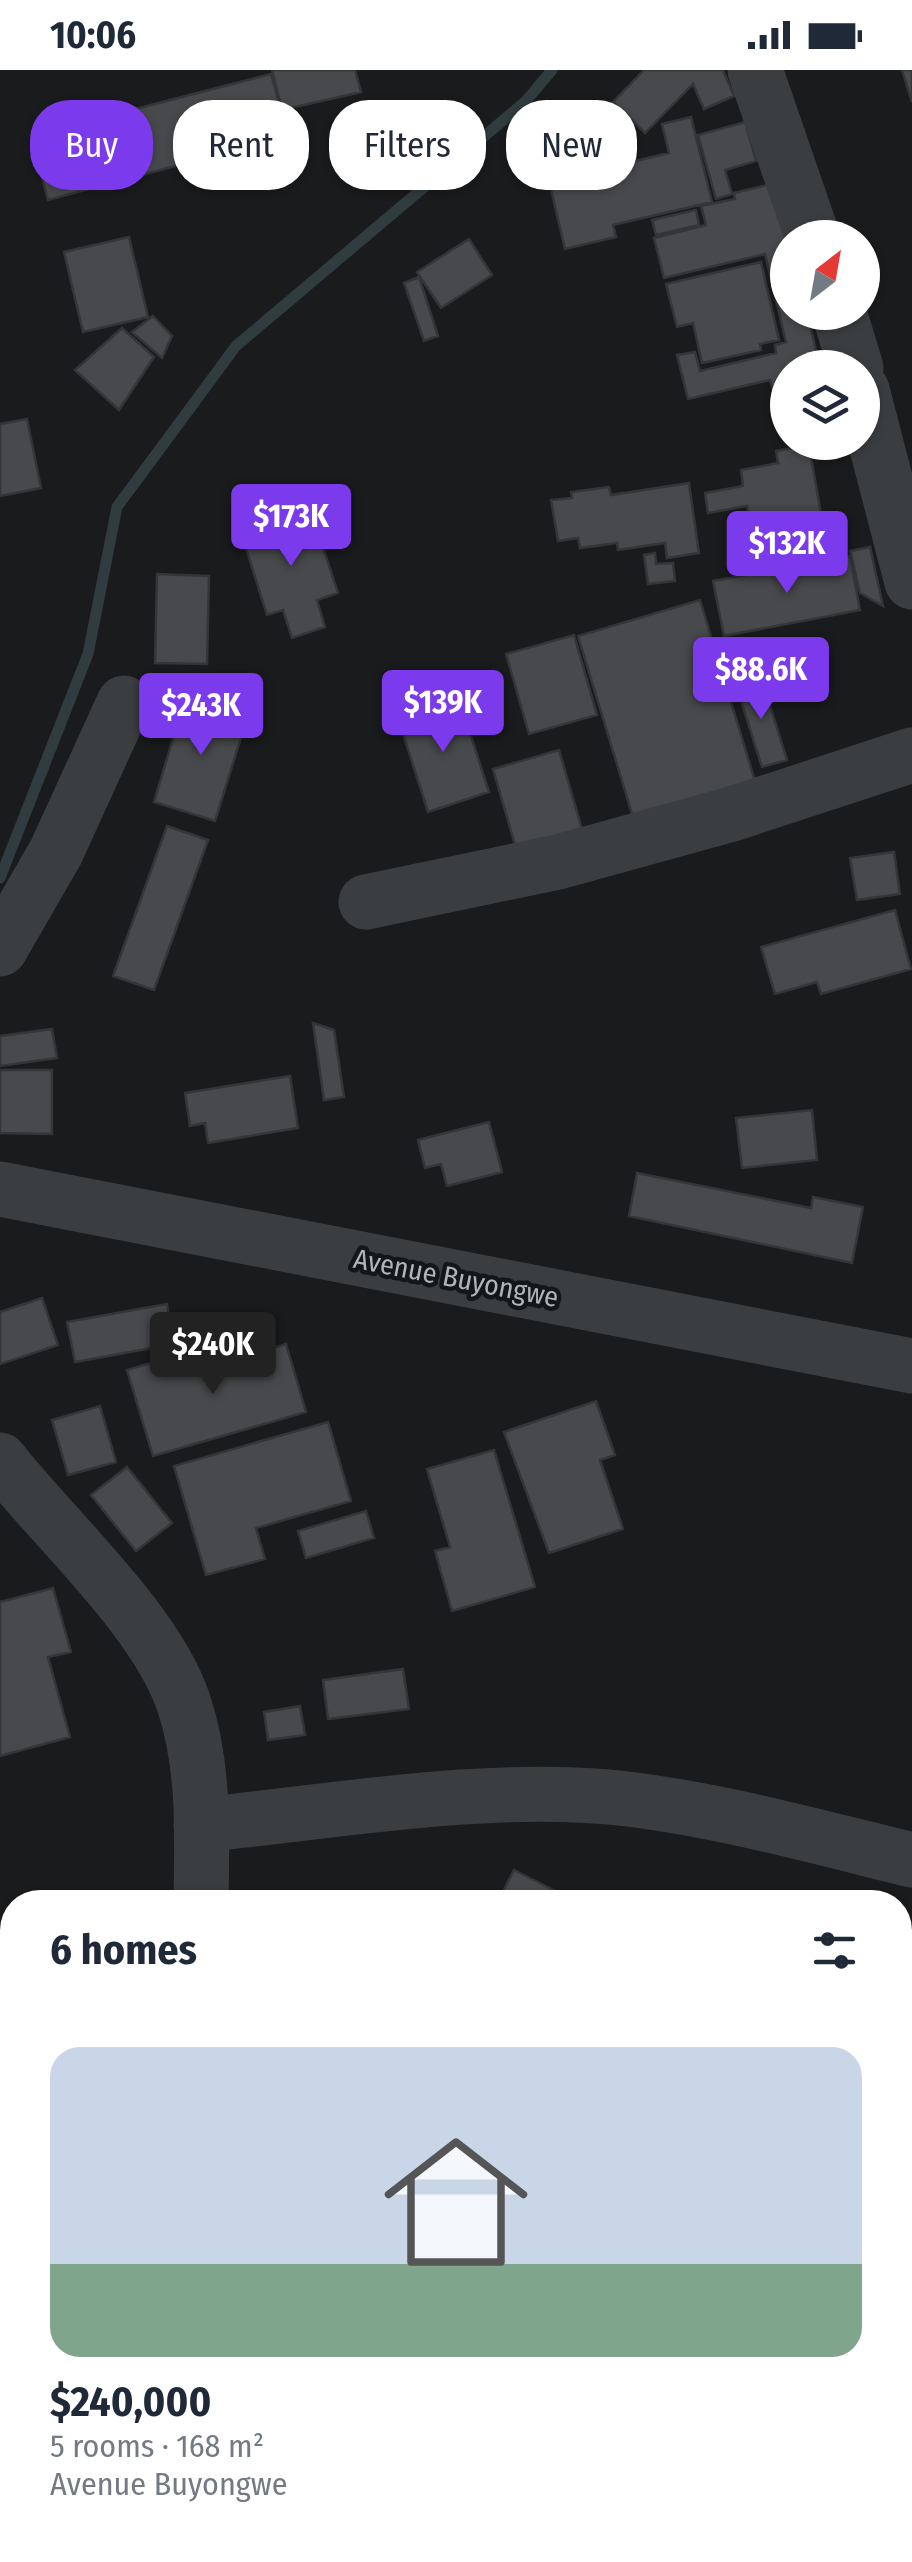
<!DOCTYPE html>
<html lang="en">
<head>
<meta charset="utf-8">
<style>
  body { margin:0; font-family:"Fira Sans Condensed",sans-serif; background:#f2f2f3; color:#1f2937; height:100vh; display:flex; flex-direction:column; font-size:38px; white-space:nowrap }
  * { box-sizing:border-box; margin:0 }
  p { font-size:32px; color:#747a83 }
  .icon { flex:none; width:55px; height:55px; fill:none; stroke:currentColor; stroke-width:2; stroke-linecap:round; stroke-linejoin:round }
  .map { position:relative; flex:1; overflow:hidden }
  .details { position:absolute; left:0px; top:1820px; width:912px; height:672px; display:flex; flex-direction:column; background:#fff; border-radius:40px 40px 0 0; box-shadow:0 2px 8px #0004 }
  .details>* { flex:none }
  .banner { position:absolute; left:30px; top:30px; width:852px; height:90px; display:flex; gap:20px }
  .needle { width:65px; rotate:31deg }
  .controls { position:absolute; left:770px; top:150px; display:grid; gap:20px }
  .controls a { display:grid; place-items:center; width:110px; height:110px; border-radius:50%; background:#fff; box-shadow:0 2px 8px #0004; font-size:50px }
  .price { position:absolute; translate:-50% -85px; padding:0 22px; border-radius:10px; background:#7c3aed; color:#fff; font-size:32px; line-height:65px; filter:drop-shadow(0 2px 5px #0008) }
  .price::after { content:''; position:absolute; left:50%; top:60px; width:30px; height:22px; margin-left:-15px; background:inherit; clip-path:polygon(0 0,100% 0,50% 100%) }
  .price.selected { background:#222; color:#fff }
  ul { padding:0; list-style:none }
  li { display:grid; align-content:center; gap:20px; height:530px; padding:0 50px }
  li span { display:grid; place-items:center; height:310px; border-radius:30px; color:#555 }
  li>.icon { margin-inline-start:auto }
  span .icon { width:180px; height:180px; fill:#fffc; stroke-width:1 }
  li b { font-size:42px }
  h2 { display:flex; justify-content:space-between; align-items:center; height:120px; padding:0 50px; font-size:42px }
  .pill { padding:0 35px; border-radius:40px; background:#fff; box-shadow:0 2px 8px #0004; font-size:35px; line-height:90px }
  .pill.selected { background:#7c3aed; color:#fff }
  .status { display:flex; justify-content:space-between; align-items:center; height:70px; padding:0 50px; background:#fff; direction:ltr }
  .status svg { height:28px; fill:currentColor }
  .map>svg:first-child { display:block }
</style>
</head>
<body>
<div class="status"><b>10:06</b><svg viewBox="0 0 49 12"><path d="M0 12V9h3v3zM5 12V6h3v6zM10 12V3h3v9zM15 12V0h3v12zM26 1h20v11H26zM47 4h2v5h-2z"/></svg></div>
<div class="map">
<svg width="912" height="2492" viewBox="0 0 912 2492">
  <rect width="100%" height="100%" fill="#1a1b1c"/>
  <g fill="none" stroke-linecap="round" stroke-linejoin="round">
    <path stroke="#313c40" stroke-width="11" d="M0 808 88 584 117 437 236 276 526 31 552 0"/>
  </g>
  <path fill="#47494c" stroke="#343538" stroke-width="2.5" d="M272 0H355L361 22 282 40Z
    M644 0H723L734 26 704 39 693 14 645 63 613 32Z
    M902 0H912V32Z
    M271 4 288 66 48 130 31 66Z
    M691 47 712 132 613 155 616 167 565 179 549 111 669 83 662 54Z
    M745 52 756 91 725 100 732 124 716 129 698 65Z
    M775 113 788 168V242H807L820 298H788V321L774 324 770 310 688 329 677 285 695 282 700 301 776 283 775 275 786 272 765 184 664 208 654 168 706 155 701 136 735 129 734 123Z
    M696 140 699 155 656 165 652 150Z
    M129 167 148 247 83 262 64 182Z
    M469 169 492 205 441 238 417 202Z
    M761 192 779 270 760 274 761 280 702 293 693 253 677 257 666 214Z
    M419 207 438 266 424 271 404 213Z
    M153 246 172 266 162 288 132 262Z
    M122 258 154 287 119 340 75 300Z
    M27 349 41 418 0 426V354Z
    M809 375 828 484 758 496 747 436 708 443 705 423 743 416 741 400 778 393 776 381Z
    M689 413 699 483 667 488 665 473 618 480 617 473 580 478 578 468 558 471 551 430 572 428 571 422 609 417 611 425Z
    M310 438 338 523 317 530 325 557 292 568 283 540 267 545 240 459Z
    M870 477 883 536 860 523 850 481Z
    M655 483 656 494 673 493 675 511 648 514 644 485Z
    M850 486 860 540 724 566 713 511Z
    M157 504 209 506 207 594 155 593Z
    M700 530 758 721 636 757 578 566Z
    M574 565 597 645 529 664 506 584Z
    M761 607 787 690 762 697 736 615Z
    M186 625 248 645 215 751 154 732Z
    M459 629 489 722 428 742 398 648Z
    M559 680 586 773 520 792 493 699Z
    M167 756 208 770 154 920 113 906Z
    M894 782 900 824 857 830 850 788Z
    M895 840 911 899 821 924 817 912 775 924 761 877Z
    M313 953 334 960 344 1027 324 1030Z
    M52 959 57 988 0 996V966Z
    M0 1000H52V1064L0 1063Z
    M290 1006 298 1058 208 1073 205 1053 190 1056 185 1023Z
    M812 1040 817 1090 742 1098 736 1048Z
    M489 1052 502 1102 447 1116 441 1094 425 1098 418 1070Z
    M637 1103 811 1138 813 1127 863 1137 852 1193 629 1146Z
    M42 1228 58 1275 0 1294V1242Z
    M167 1234 174 1274 75 1292 67 1252Z
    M286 1274 306 1342 153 1386 127 1300 198 1279 204 1298Z
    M596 1331 615 1385 600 1390 623 1459 549 1483 504 1362Z
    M100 1336 116 1392 68 1405 52 1350Z
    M328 1352 351 1431 256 1458 265 1489 206 1505 174 1396Z
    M494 1380 535 1517 452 1541 435 1481 450 1477 427 1399Z
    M127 1397 172 1453 136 1481 91 1425Z
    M366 1441 374 1468 306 1488 298 1461Z
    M53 1518 71 1582 48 1587 70 1667 0 1686V1532Z
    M403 1599 409 1639 328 1649 323 1610Z
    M300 1636 305 1665 268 1670 264 1642Z
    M514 1800 577 1832H485L490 1824 499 1829Z
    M0 1861H12V1942H0Z
    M12 1988V2146L0 2147V1989Z
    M902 2371 912 2377V2471L897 2492H879L859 2480H900Z
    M220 2480 228 2492H201L219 2480Z
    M568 2480H660L654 2492H572L564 2487Z
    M676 2480H775L781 2483 776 2492H669Z"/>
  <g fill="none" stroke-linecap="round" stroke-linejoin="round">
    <path stroke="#3b3e41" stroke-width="55" d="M755 0 813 168
      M839 242 856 298
      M862 320 912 512
      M366 832 558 792 732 744 912 685
      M0 879 56 782 124 633
      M0 1119 912 1296
      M0 1390C55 1460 157 1551 184 1634 205 1697 202 1767 201 1832
      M201 1755C336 1741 493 1713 628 1729 724 1741 818 1767 912 1790
      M900 2257 912 2263
      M379 2480 393 2492"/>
  </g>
  <g text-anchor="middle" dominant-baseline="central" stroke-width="9" stroke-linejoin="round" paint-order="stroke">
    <g font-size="28" fill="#aeb5bb" stroke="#151617">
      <text transform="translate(456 1208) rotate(11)">Avenue Buyongwe</text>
    </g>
  </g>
</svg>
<div class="controls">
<a><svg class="needle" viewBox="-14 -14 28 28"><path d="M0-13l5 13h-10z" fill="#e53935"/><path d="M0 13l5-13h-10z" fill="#747a83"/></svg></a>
<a><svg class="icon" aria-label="layers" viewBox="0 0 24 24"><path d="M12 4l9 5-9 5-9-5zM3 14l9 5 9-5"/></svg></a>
</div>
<b class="price" style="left:291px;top:499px">$173K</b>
<b class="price" style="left:787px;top:526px">$132K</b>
<b class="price" style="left:761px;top:652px">$88.6K</b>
<b class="price" style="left:443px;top:685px">$139K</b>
<b class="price" style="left:201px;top:688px">$243K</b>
<b class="price selected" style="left:213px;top:1327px">$240K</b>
<div class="banner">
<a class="pill selected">Buy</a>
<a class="pill">Rent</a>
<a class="pill">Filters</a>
<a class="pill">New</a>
</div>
<section class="details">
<h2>6 homes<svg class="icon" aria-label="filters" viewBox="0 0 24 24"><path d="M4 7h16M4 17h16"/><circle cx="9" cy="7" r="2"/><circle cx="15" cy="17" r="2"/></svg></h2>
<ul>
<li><span style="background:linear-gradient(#c9d6e8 70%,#7fa58c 0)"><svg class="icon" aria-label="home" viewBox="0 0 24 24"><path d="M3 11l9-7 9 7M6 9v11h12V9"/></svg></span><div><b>$240,000</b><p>5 rooms · 168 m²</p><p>Avenue Buyongwe</p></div></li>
</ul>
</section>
</div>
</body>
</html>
